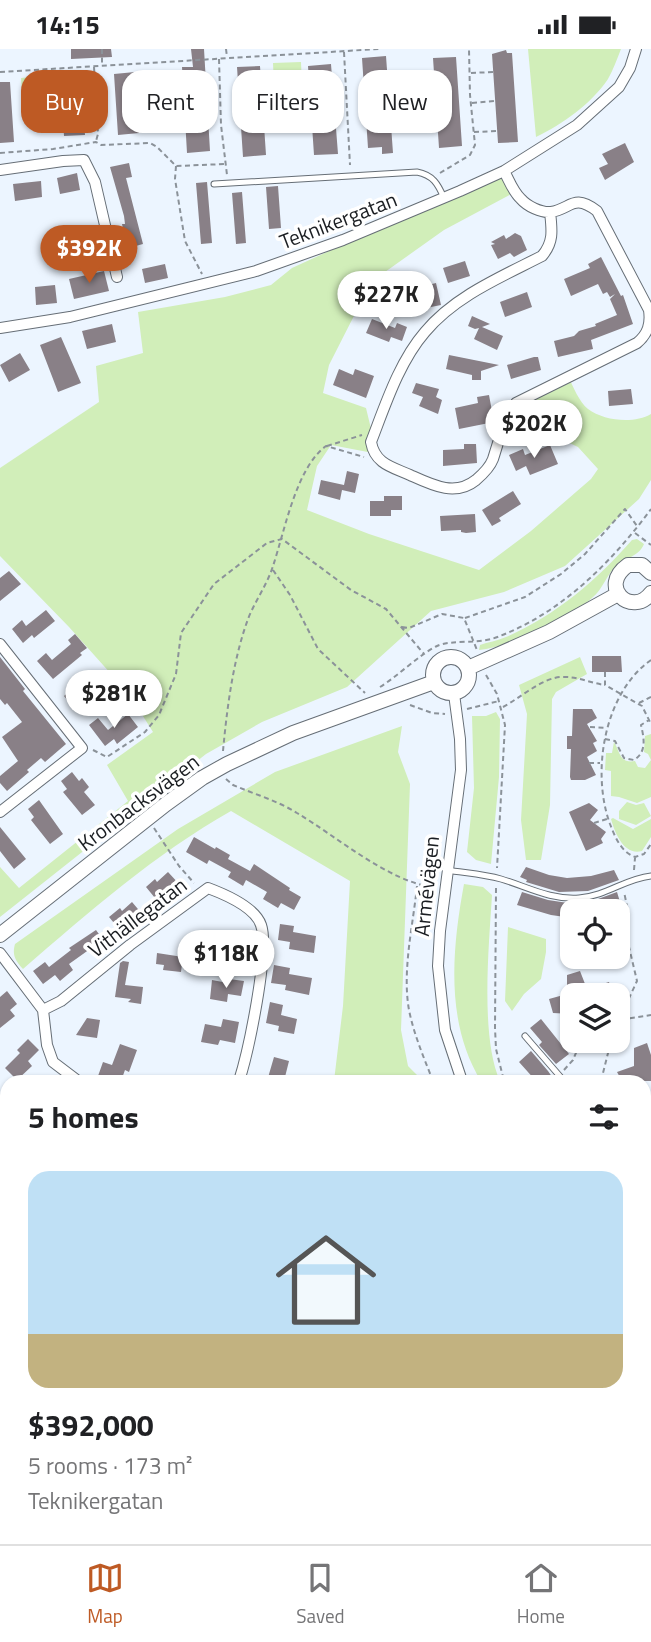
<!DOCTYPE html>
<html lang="en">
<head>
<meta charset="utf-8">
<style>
  body { margin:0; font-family:"Titillium Web",sans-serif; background:#f6f6f6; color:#202124; height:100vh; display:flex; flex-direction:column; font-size:26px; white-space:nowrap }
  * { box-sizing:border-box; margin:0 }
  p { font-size:23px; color:#757577 }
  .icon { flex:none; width:38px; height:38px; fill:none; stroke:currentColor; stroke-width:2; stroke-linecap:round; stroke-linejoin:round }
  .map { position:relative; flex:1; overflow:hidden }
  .drawer { position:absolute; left:0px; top:1026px; width:651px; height:471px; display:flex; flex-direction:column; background:#fff; border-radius:21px 21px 0 0; box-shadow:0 2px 5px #0004 }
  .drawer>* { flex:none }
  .guide { position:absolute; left:21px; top:21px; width:609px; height:63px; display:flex; gap:14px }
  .controls { position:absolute; left:560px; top:850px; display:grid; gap:14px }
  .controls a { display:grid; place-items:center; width:70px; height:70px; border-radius:14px; background:#fff; box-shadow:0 2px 5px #0004; font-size:35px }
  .price { position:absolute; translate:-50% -60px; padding:0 16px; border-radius:24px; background:#fff; color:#222; font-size:23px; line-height:46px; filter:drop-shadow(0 2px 4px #0008) }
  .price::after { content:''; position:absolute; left:50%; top:42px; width:21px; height:16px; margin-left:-10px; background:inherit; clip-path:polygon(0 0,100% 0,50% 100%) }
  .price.active { background:#be5a24; color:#fff }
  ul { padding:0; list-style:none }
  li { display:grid; align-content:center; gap:14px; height:371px; padding:0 28px }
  li span { display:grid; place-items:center; height:217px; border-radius:21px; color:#555 }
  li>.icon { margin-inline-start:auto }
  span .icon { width:126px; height:126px; fill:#fffc; stroke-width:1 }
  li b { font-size:30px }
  h2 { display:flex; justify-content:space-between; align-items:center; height:84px; padding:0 28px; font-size:30px }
  .pill { padding:0 24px; border-radius:21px; background:#fff; box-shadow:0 2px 5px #0004; font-size:24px; line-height:63px }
  .pill.active { background:#be5a24; color:#fff }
  .status { display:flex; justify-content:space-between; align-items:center; height:49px; padding:0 35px; background:#fff; direction:ltr }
  .status svg { height:19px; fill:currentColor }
  .dock { display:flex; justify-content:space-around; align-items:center; height:98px; border-top:2px solid #e0e0e0; background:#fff; font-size:19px; color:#757577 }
  .dock a { display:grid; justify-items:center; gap:4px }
  .dock .active { color:#be5a24 }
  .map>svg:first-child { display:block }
</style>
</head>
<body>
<div class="status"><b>14:15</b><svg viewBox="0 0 49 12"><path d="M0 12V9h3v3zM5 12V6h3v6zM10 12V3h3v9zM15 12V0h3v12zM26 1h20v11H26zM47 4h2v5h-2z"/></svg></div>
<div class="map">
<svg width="651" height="1495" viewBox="0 0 651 1495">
  <rect width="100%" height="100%" fill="#ecf5ff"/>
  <path fill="#d1eeb9" d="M528 0H621C617 10 613 21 608 30 591 55 563 75 536 88Z
    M301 13 302 36 274 37 273 14Z
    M49 26 51 45 22 47 21 29Z
    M504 122 515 143 444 181 385 223 361 253 329 316 323 344 366 359 373 388V404L331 396 317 417 307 461 369 485 479 521 531 482 591 430 598 420 578 398 540 380 508 368 517 355 568 327C573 337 579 353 588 360 604 372 634 375 651 365V431L639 450 565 517 504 543 431 562 347 638 262 673 206 705 0 868V818L19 839 128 752 107 716 153 683 129 645 69 578 0 507V419L99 353 96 317 143 304 138 263 225 248 271 236 292 219Z
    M637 490 644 495C639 508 624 509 615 518 606 527 603 540 592 549 566 572 514 597 479 601L480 596C488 593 497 592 506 588 555 567 597 531 632 491Z
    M580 608 587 625 556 643 552 650 550 756 541 811H526L521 771 527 665 519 636Z
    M496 663 500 670 499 728 491 815 476 811 467 803 474 739 472 667H486Z
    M402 677 398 703 410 735 401 981 408 1017 423 1032H334L343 957 350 832 231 762C155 805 89 863 23 920 15 911 12 906 15 895L178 780 275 723Z
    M651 685V748L637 754 619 748 611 747V722L605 721 606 704H612L614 693C620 703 620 715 635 712L638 718 645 719 651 711 648 705 644 703 645 687Z
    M627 753 636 756 644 754 651 767 636 776 619 770V762Z
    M613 769 633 780 651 770V788L642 802C624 807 615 784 611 770Z
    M464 835 483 838 492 846C489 896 480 988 500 1032H481C445 974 452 900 464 835Z
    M508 878 546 890V903L541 930 524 945 512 962 505 952Z
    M651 1336V1495H21L17 1489H644V1338Z"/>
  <path fill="#898087" d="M71 0H111L112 8 71 10Z
    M191 0H204L210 102 187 104 182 18H193Z
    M506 1 507 4H512L518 93 498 94 492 5Z
    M386 7 393 104 382 105V98L368 99 362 9Z
    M456 8 462 97 439 99 433 9Z
    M331 15 338 105 314 106 308 17Z
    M260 17 266 106 243 108 237 18Z
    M135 23 139 84 118 86 114 25Z
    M81 27 85 86 64 87 60 28Z
    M0 33H10L14 93 0 94Z
    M625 94 634 113 605 131 599 119 608 115 602 105Z
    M129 114 132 128 126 129 143 195 132 198 130 191 126 192 122 175H125L124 167 110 118Z
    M77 124 80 141 60 145 57 129Z
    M41 132 42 148 15 152 13 135Z
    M207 133 212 194 201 195 196 134Z
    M278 137 281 179 269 180 266 138Z
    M242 143 246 194 236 195 232 144Z
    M515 184 521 187 527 201 514 208 510 204 498 210 491 196 495 195 491 193 504 186 506 190Z
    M601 208 621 247 623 246 633 275 591 291 593 300 558 308 554 292 574 287 579 282 596 277 595 275 617 266 610 250 615 245 610 248 607 243 603 245 598 235 571 247 564 230 590 219 588 215Z
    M465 212 470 227 448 234 443 219Z
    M165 215 168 229 145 234 142 220Z
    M104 222 109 242 74 250 69 230Z
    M436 234 441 256 406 263 403 249 399 250 397 239 411 236 412 240Z
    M55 236 57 254 36 256 35 238Z
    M527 243 532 258 505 268 500 253Z
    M472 267 490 275 482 278 503 287 497 301 474 290 479 279 475 280 468 277Z
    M372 270 395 279 397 274 407 278 402 292 391 288 389 293 366 284Z
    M112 275 116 293 87 300 82 282Z
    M61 288 81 334 58 343 40 296Z
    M20 304 30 321 9 333 0 316Z
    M449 306 499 316 481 322V331H472V326L446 320Z
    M534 308H538L541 321 511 330 507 316Z
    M339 320 353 326 355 320 374 327 366 349 333 336Z
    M416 334 439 340 436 348 442 351 438 365 419 357 423 348 412 344Z
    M631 340 633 355 609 357 608 342Z
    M489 346 494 373 459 380 455 359 478 354 477 348Z
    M464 395H476L477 414 443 417V401L464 400Z
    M550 396 558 415 530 426 526 417 516 422 509 406 523 400 525 406Z
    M347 422 359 425 355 444 342 441 340 451 318 445 321 431 344 436Z
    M513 442 521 455 499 469 501 472 492 477 482 461Z
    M384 447H402V461H391V467H370V452H384Z
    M475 465 476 483 466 484 461 483V481L441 482 440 467Z
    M9 522 21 535 0 552V529Z
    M46 561 55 572 34 589 32 586 23 594 12 580 22 571 26 577Z
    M75 585 87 599 80 604 82 606 53 630 37 612 46 604 52 611 71 595 68 591Z
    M592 607H621L622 623H592Z
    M0 608 25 640 23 642 66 695 45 713 41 709 27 721 29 723 7 742 0 734V727L18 712 2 688 22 673 7 654 5 656 0 650Z
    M100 630 110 643 89 659 87 656 78 663 64 647 75 638 81 646Z
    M573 660H592L597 669 587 675 597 692 593 694 597 702 587 708 596 726 585 731H571L570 728 571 700H567V687H572Z
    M128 665 138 678 117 695 114 690 105 697 89 676 98 669 108 681Z
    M72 723 79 732 82 729 89 738 84 743 95 756 82 766 63 743 67 740 61 732Z
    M39 751 63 785 50 795 31 771 34 768 28 760Z
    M589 754 598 761 590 771 606 783 601 790 603 794 586 802 569 763Z
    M0 778 26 810 14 820 0 802Z
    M194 788 215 800 216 798 230 806 228 810 250 822 254 815 290 839 289 841 301 848 294 861 281 854 278 859 263 850 267 843 246 831 243 837 228 828 231 823 209 811 207 815 186 803Z
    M526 818 549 826 567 829 591 827 614 821 619 831 588 842 559 843 526 833 527 831 520 828Z
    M168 823 180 836 167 848 162 843 155 849 146 838 155 830 157 833Z
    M522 843 548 851 568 854 590 853 617 843 623 863H572V869L551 866 517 856Z
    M132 853 143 866 131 876 128 872 119 880 109 868 120 859 122 862Z
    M280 875 294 877 293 883 316 887 314 904 289 900 290 893 278 891Z
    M96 881 106 895 93 905 90 900 69 915 73 921 60 932 55 926 43 935 33 922 45 913 49 918 71 901 69 899Z
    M234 883 245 885 242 902 232 900V905L212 902 215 886 234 889Z
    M157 904 183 908 181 923 163 921 164 916 156 915Z
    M123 912 129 913 125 936 143 938 141 955 128 953 131 950 115 948 120 914Z
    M274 916 290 919 289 925 312 929 309 946 285 941 286 936 271 934Z
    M580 922 587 940 609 933 613 947H572V965L553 964 549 950 567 945V926Z
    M229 930 244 932 241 947 228 945 227 953 210 950 212 931 228 934Z
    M7 942 17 955 10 961 15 967 0 979V948Z
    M270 953 283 956 281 966 297 970 294 985 278 982 279 977 266 974Z
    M87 969 100 971 97 989 76 986Z
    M223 970 239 973 235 994 220 991 218 996 201 993 205 975 221 978Z
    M541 970 569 1005 556 1015 539 996 542 993 530 979Z
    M28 990 39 1001 28 1012 32 1017 17 1031 5 1019 20 1004 17 1001Z
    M647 994 651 1006V1032H622L617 1023 634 1017V999Z
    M120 995 137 1001 129 1023 125 1021 121 1032 98 1027 103 1013 112 1016Z
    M531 1002 548 1022 555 1032H536L519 1013Z
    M274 1008 289 1012 284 1032H267Z"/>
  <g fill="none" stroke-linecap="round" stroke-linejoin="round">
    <defs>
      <path id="service" d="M214 135 417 123C433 126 438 135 444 149
        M447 821C465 824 483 825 501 830 528 838 550 851 579 849 607 847 624 830 651 827
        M525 987 564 1032
        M644 1094 651 1098"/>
      <path id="minor" d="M0 121 63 112 84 111 95 133 117 228
        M504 122C509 131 513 143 521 150 527 157 541 164 551 163 571 160 573 144 597 162L649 261C651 275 648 285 637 294L516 354C504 371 499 391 493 410 490 418 483 425 476 431 455 448 432 436 410 426 392 418 375 415 371 393 385 357 399 313 425 283 455 247 501 228 542 207 554 193 552 181 550 163
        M0 279 70 268 256 222 343 191 460 142 504 122 577 76 619 38 630 19 636 0
        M0 595 82 699 0 763
        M454 645 460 690 461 721 440 882 438 917 445 981 462 1032
        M0 904 43 961 47 996 53 1013 78 1032
        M43 961 61 952 130 896 208 839C224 845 255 858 261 876 270 902 248 1004 239 1032
        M0 1161 7 1166
        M644 1181 651 1183
        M0 1343 7 1346"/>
      <path id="tertiary" d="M651 524 642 516H628C597 538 632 569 651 544
        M433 626a18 18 0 1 1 36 0a18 18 0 1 1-36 0Z
        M468 619 549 583 618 545
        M0 886 166 755 202 729 227 715 293 684 434 633"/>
    </defs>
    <use href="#service" stroke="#666e76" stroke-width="7"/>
    <use href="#minor" stroke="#666e76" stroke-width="12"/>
    <use href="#tertiary" stroke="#666e76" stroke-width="16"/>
    <path stroke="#8b9299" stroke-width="2" stroke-dasharray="5 3.5" stroke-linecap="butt" d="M102 0V16
      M226 0 227 8
      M344 3 350 116
      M219 10 221 76 227 126
      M94 18 98 85 96 92
      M0 23 379 0
      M471 24 493 23
      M472 54 495 52
      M474 83 497 82
      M0 104 53 100 96 93 101 96 150 94 157 98 176 117 226 115
      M176 117 175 130 185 192 202 225
      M440 124 470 106 475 96 470 46 469 0
      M327 397 362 386
      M635 484 651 496
      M273 521 290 546 318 600 365 644
      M465 569 525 548 561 525 585 505 625 460 637 477
      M402 578 409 579 442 565 464 569 477 601
      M651 611C604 644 591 723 610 775 615 788 621 803 635 808L644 805 651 795
      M605 623V636L642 657 651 675
      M486 626 497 645 505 676 497 819
      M380 638C398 627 420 605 437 597 452 590 480 596 500 587 562 563 612 513 651 460
      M639 654 651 648
      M410 656 432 664 445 665
      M503 658C520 649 542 629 561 628 577 627 590 634 605 636
      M467 660 499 652
      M590 678 606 679
      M605 690 615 692 624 709 634 711C647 703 644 689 641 676L649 671
      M93 701 107 708 145 683 159 666 176 625 181 584 214 535 267 494 282 490 351 541 386 560 424 605
      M223 702C227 659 233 611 248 570 255 552 267 536 273 517 285 481 296 419 326 397L364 408
      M589 714H600
      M226 730 233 736C254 745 278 752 297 764 336 787 389 833 433 838
      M594 774 607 770
      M154 779 179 817 194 834
      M634 821 635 809
      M417 837C413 877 402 921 409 961 414 986 424 1009 433 1032
      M496 839 495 979 496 1000 504 1032
      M618 966V971L651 966
      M618 973 637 932 629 898V866L624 843
      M564 1021 573 1011 581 992
      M601 1032 611 992
      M644 1041 651 1039
      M644 1167 651 1169
      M0 1464 7 1453
      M0 1467 7 1471
      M32 1489 38 1495
      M356 1489 359 1495
      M68 1495 72 1489
      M330 1495 341 1493 350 1495
      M383 1495 384 1489"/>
    <use href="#service" stroke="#fff" stroke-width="5"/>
    <use href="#minor" stroke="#fff" stroke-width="10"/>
    <use href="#tertiary" stroke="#fff" stroke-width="14"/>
  </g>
  <g text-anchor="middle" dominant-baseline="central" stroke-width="7" stroke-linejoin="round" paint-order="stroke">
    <g font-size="21" fill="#1b1e22" stroke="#fff">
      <text transform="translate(338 171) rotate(-21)">Teknikergatan</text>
      <text transform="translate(138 753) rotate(-37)">Kronbacksvägen</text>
      <text transform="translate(426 837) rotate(-84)">Armévägen</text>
      <text transform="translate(137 868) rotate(-37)">Vithällegatan</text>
    </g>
  </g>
</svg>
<div class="controls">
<a><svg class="icon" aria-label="locate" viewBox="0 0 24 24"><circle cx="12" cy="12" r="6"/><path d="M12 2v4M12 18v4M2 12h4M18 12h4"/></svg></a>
<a><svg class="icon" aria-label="layers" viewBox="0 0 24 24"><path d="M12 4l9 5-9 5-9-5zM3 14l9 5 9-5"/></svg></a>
</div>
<b class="price active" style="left:89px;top:236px">$392K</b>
<b class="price" style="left:386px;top:282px">$227K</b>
<b class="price" style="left:534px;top:411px">$202K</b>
<b class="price" style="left:114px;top:681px">$281K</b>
<b class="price" style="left:226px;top:941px">$118K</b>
<div class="guide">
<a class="pill active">Buy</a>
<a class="pill">Rent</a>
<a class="pill">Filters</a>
<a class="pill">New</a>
</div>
<section class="drawer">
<h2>5 homes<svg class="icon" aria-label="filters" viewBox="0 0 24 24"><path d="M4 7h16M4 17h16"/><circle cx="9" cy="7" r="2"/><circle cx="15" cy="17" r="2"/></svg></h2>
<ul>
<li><span style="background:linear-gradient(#bfe0f5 75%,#c2b280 0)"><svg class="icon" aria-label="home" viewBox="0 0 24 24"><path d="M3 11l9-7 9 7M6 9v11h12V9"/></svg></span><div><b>$392,000</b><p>5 rooms · 173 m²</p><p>Teknikergatan</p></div></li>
</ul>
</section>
</div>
<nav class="dock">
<a class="active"><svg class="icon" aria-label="map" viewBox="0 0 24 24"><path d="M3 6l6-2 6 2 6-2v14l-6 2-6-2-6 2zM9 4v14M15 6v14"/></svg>Map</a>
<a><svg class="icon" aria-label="saved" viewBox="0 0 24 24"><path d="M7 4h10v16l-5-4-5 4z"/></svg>Saved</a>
<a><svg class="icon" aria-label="home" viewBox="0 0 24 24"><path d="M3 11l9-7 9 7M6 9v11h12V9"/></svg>Home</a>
</nav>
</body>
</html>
